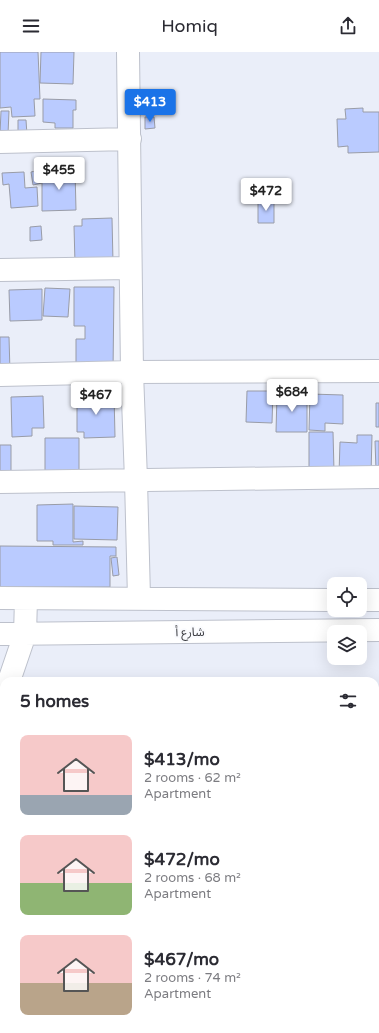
<!DOCTYPE html>
<html lang="en">
<head>
<meta charset="utf-8">
<style>
  body { margin:0; font-family:"Varela Round","Noto Sans Arabic",sans-serif; background:#f7f7f7; color:#2b2b33; height:100vh; display:flex; flex-direction:column; font-size:15px; white-space:nowrap }
  * { box-sizing:border-box; margin:0 }
  p { font-size:13px; color:#7c7c81 }
  .icon { flex:none; width:22px; height:22px; fill:none; stroke:currentColor; stroke-width:2; stroke-linecap:round; stroke-linejoin:round }
  .map { position:relative; flex:1; overflow:hidden }
  .panel { position:absolute; left:0px; top:625px; width:379px; height:356px; display:flex; flex-direction:column; background:#fff; border-radius:12px 12px 0 0; box-shadow:0 4px 16px #0002 }
  .panel>* { flex:none }
  .controls { position:absolute; left:327px; top:525px; display:grid; gap:8px }
  .controls a { display:grid; place-items:center; width:40px; height:40px; border-radius:8px; background:#fff; box-shadow:0 4px 16px #0002; font-size:20px }
  .price { position:absolute; translate:-50% -34px; padding:0 9px; border-radius:4px; background:#fff; color:#222; font-size:13px; line-height:26px; filter:drop-shadow(0 1px 2px #0008) }
  .price::after { content:''; position:absolute; left:50%; top:24px; width:12px; height:9px; margin-left:-6px; background:inherit; clip-path:polygon(0 0,100% 0,50% 100%) }
  .price.selected { background:#1a73e8; color:#fff }
  ul { padding:0; list-style:none }
  li { display:flex; align-items:center; gap:12px; height:100px; padding:0 20px }
  li span { display:grid; place-items:center; flex:none; width:112px; height:80px; border-radius:8px; color:#555 }
  li>.icon { margin-inline-start:auto }
  span .icon { width:48px; height:48px; fill:#fffc; stroke-width:1 }
  li b { font-size:17px }
  h2 { display:flex; justify-content:space-between; align-items:center; height:48px; padding:0 20px; font-size:17px }
  header { display:flex; justify-content:space-between; align-items:center; height:52px; padding:0 20px; background:#fff; font-size:18px; font-weight:600 }
  .map>svg:first-child { display:block }
</style>
</head>
<body>
<header><svg class="icon" aria-label="menu" viewBox="0 0 24 24"><path d="M4 6h16M4 12h16M4 18h16"/></svg>Homiq<svg class="icon" aria-label="share" viewBox="0 0 24 24"><path d="M12 15V3M7 8l5-5 5 5M5 13v7h14v-7"/></svg></header>
<div class="map">
<svg width="379" height="981" viewBox="0 0 379 981">
  <rect width="100%" height="100%" fill="#eaeef9"/>
  <path fill="#bacbff" stroke="#999ca7" d="M0 0H38L40 47H34L35 64 12 65 11 55 0 56Z
    M41 0H74L73 32 40 31Z
    M43 47 76 48V58H73V76H55V71L43 70Z
    M363 56V60H379V100L348 101V94L338 95 337 67H346L345 57Z
    M1 59H9L8 82H0Z
    M145 65H154L155 76 145 77Z
    M18 68H26L27 83H18Z
    M40 118 42 131 33 133 31 120Z
    M75 118 76 158 42 159V119Z
    M24 120 25 136 37 135 38 154 11 156 9 132 3 133 2 121Z
    M274 148V171H258V149Z
    M112 166 113 210 75 211 74 174H82V167Z
    M41 174 42 188 30 189V175Z
    M74 235H114L113 319H76V287H85V274H74Z
    M45 236 70 237 68 265 43 264Z
    M42 237V268L10 269 9 238Z
    M0 285H9L10 320H0Z
    M247 339H273L272 371 246 370Z
    M114 342 115 385 84 386V380H77V343Z
    M277 342 307 343V380H276Z
    M310 342 343 343V372L325 371V379L309 378Z
    M43 344 44 376H32V384L12 385 11 345Z
    M376 351H379V375H376Z
    M309 380H333L334 419 309 420Z
    M357 383H372L371 423 339 422 340 390 357 391Z
    M45 386H79V427L45 428Z
    M375 389H379V418H376Z
    M0 393H11V425H0Z
    M73 452V490L83 489V493H53V489H37V453Z
    M74 454 118 455 117 488 74 487Z
    M0 494 116 495V504H110V535H0Z
    M117 505 119 523 113 524 111 506Z
    M379 942V961L375 962V944Z
    M321 977H352L353 980 349 981H323Z"/>
  <g fill="none" stroke-linecap="round" stroke-linejoin="round">
    <defs>
      <path id="minor" d="M128 0 132 320 136 428 139 546
        M0 90 130 87
        M0 218 130 216
        M0 323 132 320 379 319
        M0 430 379 425
        M0 546 334 548
        M360 548H379
        M0 582 379 578
        M9 629 25 582 26 547
        M0 652 4 641"/>
    </defs>
    <use href="#minor" stroke="#bdc1cc" stroke-width="24"/>
    <use href="#minor" stroke="#fff" stroke-width="22"/>
  </g>
  <g text-anchor="middle" dominant-baseline="central" stroke-width="4" stroke-linejoin="round" paint-order="stroke">
    <g font-size="12" fill="#38393e" stroke="#fafbfe">
      <text transform="translate(190 580) rotate(-1)">شارع أ</text>
    </g>
  </g>
</svg>
<div class="controls">
<a><svg class="icon" aria-label="locate" viewBox="0 0 24 24"><circle cx="12" cy="12" r="6"/><path d="M12 2v4M12 18v4M2 12h4M18 12h4"/></svg></a>
<a><svg class="icon" aria-label="layers" viewBox="0 0 24 24"><path d="M12 4l9 5-9 5-9-5zM3 14l9 5 9-5"/></svg></a>
</div>
<b class="price selected" style="left:150px;top:71px">$413</b>
<b class="price" style="left:59px;top:139px">$455</b>
<b class="price" style="left:266px;top:160px">$472</b>
<b class="price" style="left:292px;top:361px">$684</b>
<b class="price" style="left:96px;top:364px">$467</b>
<section class="panel">
<h2>5 homes<svg class="icon" aria-label="filters" viewBox="0 0 24 24"><path d="M4 7h16M4 17h16"/><circle cx="9" cy="7" r="2"/><circle cx="15" cy="17" r="2"/></svg></h2>
<ul>
<li><span style="background:linear-gradient(#f6c9c9 75%,#9aa5b1 0)"><svg class="icon" aria-label="home" viewBox="0 0 24 24"><path d="M3 11l9-7 9 7M6 9v11h12V9"/></svg></span><div><b>$413/mo</b><p>2 rooms · 62 m²</p><p>Apartment</p></div></li>
<li><span style="background:linear-gradient(#f6c9c9 60%,#8fb573 0)"><svg class="icon" aria-label="home" viewBox="0 0 24 24"><path d="M3 11l9-7 9 7M6 9v11h12V9"/></svg></span><div><b>$472/mo</b><p>2 rooms · 68 m²</p><p>Apartment</p></div></li>
<li><span style="background:linear-gradient(#f6c9c9 60%,#b9a48a 0)"><svg class="icon" aria-label="home" viewBox="0 0 24 24"><path d="M3 11l9-7 9 7M6 9v11h12V9"/></svg></span><div><b>$467/mo</b><p>2 rooms · 74 m²</p><p>Apartment</p></div></li>
</ul>
</section>
</div>
</body>
</html>
